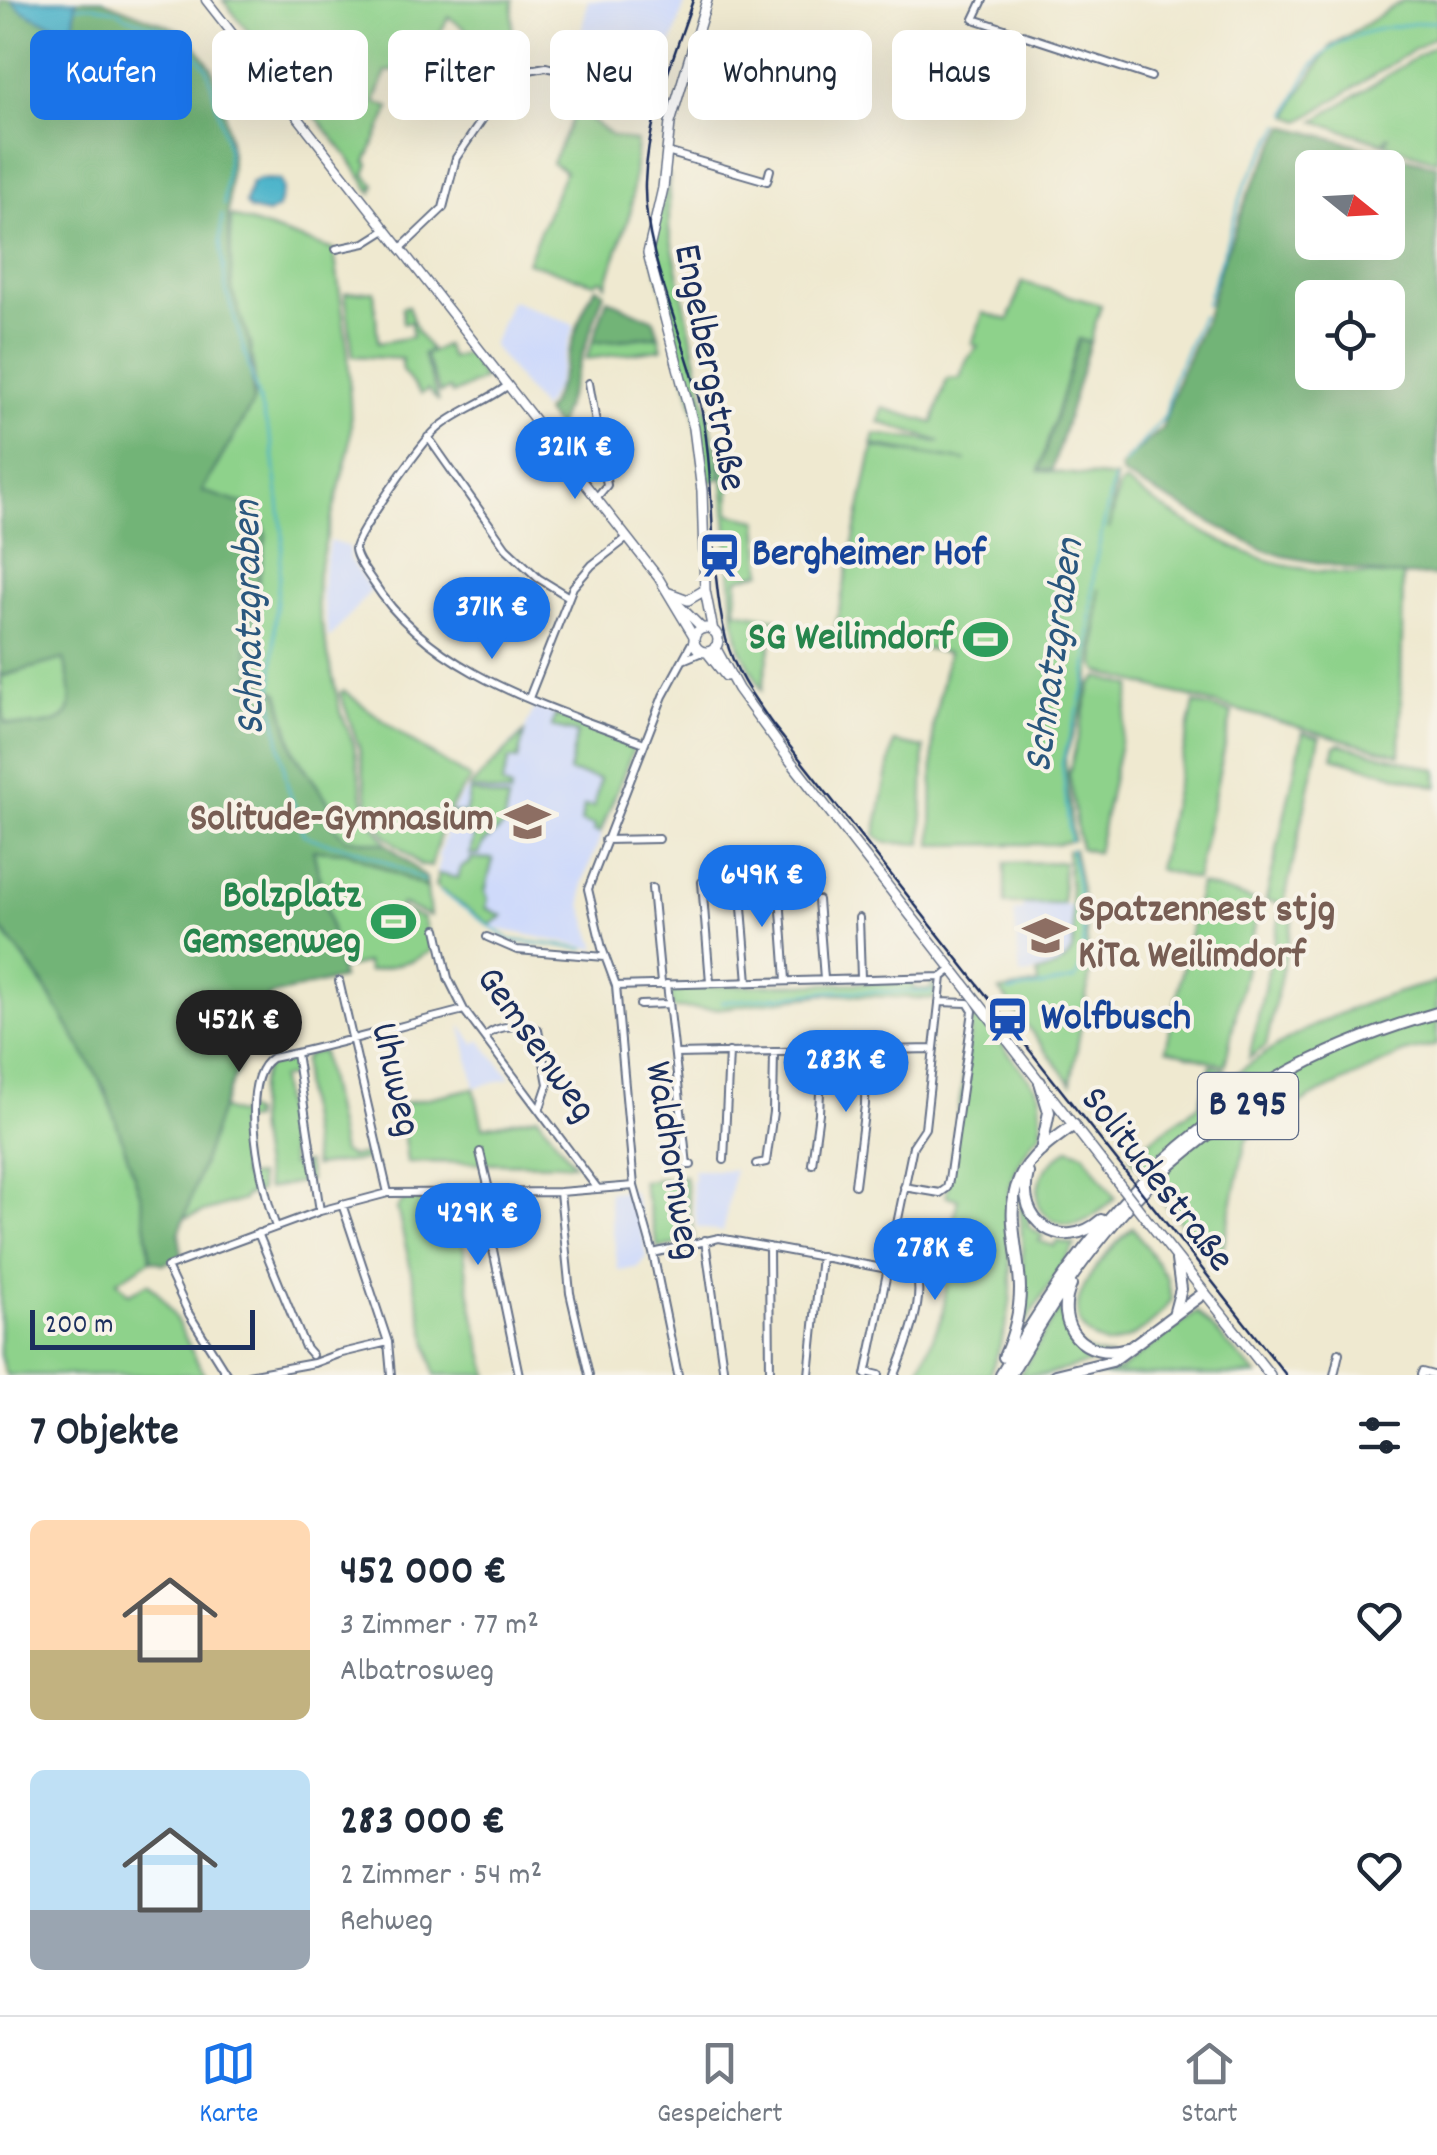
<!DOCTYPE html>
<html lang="de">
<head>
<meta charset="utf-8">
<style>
  body { margin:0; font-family:Dekko,sans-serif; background:#f6f6f7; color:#1f2937; height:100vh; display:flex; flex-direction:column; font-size:38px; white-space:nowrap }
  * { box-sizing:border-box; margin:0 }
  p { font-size:32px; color:#747a83 }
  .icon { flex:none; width:55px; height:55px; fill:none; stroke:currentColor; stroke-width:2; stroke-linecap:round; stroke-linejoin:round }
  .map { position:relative; height:1375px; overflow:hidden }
  .details { display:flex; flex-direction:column; background:#fff; flex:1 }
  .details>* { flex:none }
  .top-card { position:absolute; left:30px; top:30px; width:1378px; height:90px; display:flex; gap:20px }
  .needle { width:65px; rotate:108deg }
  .tools { position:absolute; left:1295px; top:150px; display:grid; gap:20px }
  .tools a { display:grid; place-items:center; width:110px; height:110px; border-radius:15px; background:#fff; box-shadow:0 10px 40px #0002; font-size:50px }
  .scale { position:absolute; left:30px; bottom:25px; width:225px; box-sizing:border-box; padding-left:10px; border:5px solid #1b2f5e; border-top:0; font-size:28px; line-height:35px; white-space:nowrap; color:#1b2f5e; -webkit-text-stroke:8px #f7f3e8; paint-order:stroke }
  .price { position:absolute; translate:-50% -85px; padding:0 22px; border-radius:35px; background:#1a73e8; color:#fff; font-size:32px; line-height:65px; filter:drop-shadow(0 2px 5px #0008) }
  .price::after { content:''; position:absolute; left:50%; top:60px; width:30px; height:22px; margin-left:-15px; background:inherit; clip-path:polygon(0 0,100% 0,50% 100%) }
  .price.active { background:#222; color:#fff }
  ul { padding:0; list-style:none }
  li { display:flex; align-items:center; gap:30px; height:250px; padding:0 30px }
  li span { display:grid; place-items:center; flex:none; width:280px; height:200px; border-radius:15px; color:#555 }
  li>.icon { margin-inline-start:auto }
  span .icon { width:120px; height:120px; fill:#fffc; stroke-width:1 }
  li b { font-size:42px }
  h2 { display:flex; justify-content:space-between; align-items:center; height:120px; padding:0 30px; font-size:42px }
  .chip { padding:0 35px; border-radius:15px; background:#fff; box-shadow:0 10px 40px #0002; font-size:35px; line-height:90px }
  .chip.active { background:#1a73e8; color:#fff }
  .menu { display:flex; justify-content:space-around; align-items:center; height:140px; border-top:2px solid #e0e1e3; background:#fff; font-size:28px; color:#747a83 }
  .menu a { display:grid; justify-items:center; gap:5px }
  .menu .active { color:#1a73e8 }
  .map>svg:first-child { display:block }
</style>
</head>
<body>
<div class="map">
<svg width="1437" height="1375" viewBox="0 0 1437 1375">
  <rect width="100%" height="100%" fill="#f7f3e8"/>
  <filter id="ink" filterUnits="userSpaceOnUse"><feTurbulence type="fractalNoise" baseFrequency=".01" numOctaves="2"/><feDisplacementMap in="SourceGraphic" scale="20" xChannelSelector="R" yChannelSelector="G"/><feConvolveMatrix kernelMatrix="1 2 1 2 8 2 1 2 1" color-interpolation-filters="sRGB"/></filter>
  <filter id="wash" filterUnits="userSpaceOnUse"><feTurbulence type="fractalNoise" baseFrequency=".0048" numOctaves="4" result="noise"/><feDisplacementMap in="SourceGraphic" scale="40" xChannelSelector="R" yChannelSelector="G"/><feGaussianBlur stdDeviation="2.25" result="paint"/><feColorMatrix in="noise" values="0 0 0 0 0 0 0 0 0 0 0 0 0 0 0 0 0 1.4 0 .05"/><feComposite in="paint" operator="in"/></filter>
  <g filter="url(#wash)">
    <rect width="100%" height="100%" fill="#efe9d0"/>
    <path fill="#cfdafa" d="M588 0H686L645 126 590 111 571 81Z
      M511 300 574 325 555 388 542 410 492 345Z
      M330 541 349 547V559L371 590 329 639 322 596 323 573Z
      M535 706 629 743 634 750 583 882 582 905 597 949 493 928 435 886 440 860 438 857 452 811 461 796 525 729Z
      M1023 905H1069L1074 918 1071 953 1058 967 1020 976 1014 911H1022Z
      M461 1025 475 1044 480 1040 511 1078 475 1087Z
      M693 1170H734L723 1232 697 1227 691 1180H694Z
      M629 1190 633 1191 638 1208 647 1258 637 1268 618 1270 608 1192Z"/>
    <path fill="#8ed28b" stroke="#548074" stroke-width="2.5" d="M223 0H513L512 47 508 62 449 17 421 67 386 72 375 102 390 108 366 162 369 164 365 175 375 185 372 193 348 157Z
      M1404 0H1437V35L1301 121 1290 116 1296 99 1331 46Z
      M1437 44V161L1385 144 1389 136 1382 143 1315 121Z
      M633 55 656 62 641 108 619 101Z
      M576 110 612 136 637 142 631 210 606 285 602 279 594 283 527 262 565 171 552 163Z
      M669 174V230L718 461 720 478 708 483 706 489 694 409 652 250Z
      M231 216 334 250 348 351 351 425 349 449 318 572 317 603 340 710 354 745 366 814 387 844 344 838 330 823V804L295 753 279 693 253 675 247 648 266 537 202 491 253 403C262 358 237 328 232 288 230 264 231 240 231 216Z
      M1022 282 1101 305 1090 342 1079 340 1039 471 1116 478 1109 530 1119 487 1125 482C1166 511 1229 551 1278 563 1313 573 1366 576 1403 575L1400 755 1099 672 1095 665 1099 588 1091 671 1083 708 1065 757 1073 840 1057 844 932 845 933 726 948 653 835 630 873 447 967 461 872 445 875 434 941 442 879 422 883 408 933 423 947 379 960 378 966 361 978 346 972 344 983 313 1009 320Z
      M374 291 378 343 412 337 411 322 403 323 402 307 408 306 417 332 431 350 423 354 439 402 428 390 421 394 402 371V359L353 356 345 293Z
      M659 336 662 349 586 359 592 343Z
      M445 345 451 358 467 353 484 379 452 394 450 389 440 393 425 355Z
      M720 444C732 462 729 492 730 514L758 520 762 572 738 579 736 611 776 618 762 690 740 648 734 618Z
      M65 658C67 673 73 693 70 707 66 729 20 727 4 723L1 677Z
      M1099 677 1132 686 1097 853 1080 848 1069 773 1091 685Z
      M344 691 411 741 471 779C447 806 440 832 431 867L420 865 386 836 370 813 359 747 340 693Z
      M1194 703 1232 713 1196 880 1158 869Z
      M555 715 628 744 633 750 600 833 594 831 595 826 581 822 584 806 594 807 600 779 569 772 577 733 552 727Z
      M1303 732 1320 737 1284 904 1266 900Z
      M524 733 518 760 509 759 502 785 511 789 510 795 469 788Z
      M894 742 924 748 922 844 887 843 875 835Z
      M1340 744 1437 770V787L1332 757 1335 746Z
      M470 791 508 800 503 827 483 844 479 854H470L474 835 446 828 453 812 465 814Z
      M313 849 347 852 427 888 430 916 401 904 399 909 423 918 431 946 429 952 414 960 368 972 366 963 340 969Z
      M1073 849 1083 899 1090 974 1071 1083 1000 991 1038 984 1037 974C1049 970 1064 966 1071 953 1078 939 1067 872 1067 850Z
      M471 858 493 859 485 892 488 899 486 908 503 916 490 925 435 886 438 874 458 878 461 867 470 863Z
      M1063 862V904H1005V863Z
      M1200 884 1260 902 1225 1065 1166 1049Z
      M1282 907 1295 910 1266 1046 1249 1058Z
      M0 927C62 1006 121 1100 142 1199 146 1219 146 1240 151 1260L117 1281 129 1294 148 1283C177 1308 185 1344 205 1375H6L0 1355Z
      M932 981 936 984 935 999 826 994 715 1009 672 1008 670 990 673 987 913 982V989H931Z
      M1437 982V1045L1404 1053 1315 1095 1266 1123 1246 1140 1219 1265 1172 1213 1130 1155 1199 1105 1211 1065 1224 1069 1225 1075 1231 1078C1291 1031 1363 999 1437 982Z
      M978 1015 1035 1086 1040 1095 1042 1133C1032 1139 1028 1147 1023 1157 994 1206 1013 1242 1011 1293 1009 1323 1000 1348 989 1375H917L943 1314 946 1287 940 1277 958 1199 946 1196 947 1188 972 1018Z
      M322 1051 342 1152 350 1157 371 1153 373 1159 314 1166 303 1084 304 1059 309 1054Z
      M291 1059 296 1075 280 1078 291 1165 307 1163 310 1180 267 1189C260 1152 248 1099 268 1065Z
      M474 1088 483 1127 538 1116 574 1164 407 1162 400 1104Z
      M221 1108 239 1115 243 1108 252 1114V1120L238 1122 243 1177 258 1176 260 1191 245 1196 243 1200 184 1218Z
      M1069 1148 1084 1153 1115 1198C1089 1221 1068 1240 1039 1208 1033 1178 1046 1166 1069 1148Z
      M685 1176 694 1241 658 1248 642 1181Z
      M1020 1196 1029 1219 1028 1226 1043 1236 1039 1241 1054 1246 1057 1241 1075 1245 1021 1330 1024 1290Z
      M406 1198 461 1200C462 1260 472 1317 489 1375H435L397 1208Z
      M1133 1227 1167 1278 1172 1299C1157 1322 1136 1339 1108 1345 1040 1322 1102 1256 1133 1227Z
      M1061 1306C1063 1338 1079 1353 1111 1357L1045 1375H1019Z
      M1197 1312 1257 1375H1093L1120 1370Z"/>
    <path fill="#72b477" stroke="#46726a" stroke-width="2.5" fill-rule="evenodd" d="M0 0H12L74 24 76 0H102L187 33 212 68 224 108 231 155 228 210 232 291 250 344 253 403 202 491 254 507 262 519 266 537 247 648 253 674 279 693 294 753 330 804 331 824 345 838 387 844 426 878 427 888 347 852 313 850 342 978 269 996 219 1114 179 1234 182 1255 164 1264 151 1260 141 1197 105 1089 41 980 0 927V690L5 723C21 727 66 729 70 707 73 693 67 671 64 659L1 676 0 686Z
      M1285 126 1437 166V576L1384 575 1283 556 1259 548 1123 475 1120 469 1126 460 1162 429 1180 374 1206 317 1221 265 1249 192ZM1312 168H1388V242H1312ZM1312 298H1388V372H1312Z
      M596 287 604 292 557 429 545 413C569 373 571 325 596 287Z
      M607 299 654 320 659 335 592 343Z
      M1079 339 1090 342 1052 470 1039 471Z"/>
    <path fill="#4cb4ca" stroke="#347294" stroke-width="2.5" d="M12 0H76L74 24C56 29 22 15 12 0Z
      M259 179 280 180 283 188 278 208 268 214 250 210 245 204 251 183Z"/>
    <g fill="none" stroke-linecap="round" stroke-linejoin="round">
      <path stroke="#4cb4ca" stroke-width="2.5" d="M77 6H95L118 11 126 17 174 33 182 37 207 68 228 149 224 205
        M1288 114C1296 96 1305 73 1319 59 1350 28 1396 26 1437 21
        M222 215 220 240 226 290 272 444 283 536 275 618 272 698 287 784 303 834C319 843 333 843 350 848 376 856 401 869 425 881
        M1206 304 1245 185 1281 125
        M1123 465 1165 416 1173 379 1202 315
        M1070 840 1062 763 1086 682 1094 569 1113 480
        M440 891 510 940 585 949
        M1009 992 1074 980C1095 956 1075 881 1071 849
        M721 1002 834 991 932 992"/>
    </g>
  </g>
  <g filter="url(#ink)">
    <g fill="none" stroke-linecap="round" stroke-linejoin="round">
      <defs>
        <path id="minor" d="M983 0 974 19 1151 77
          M667 152 767 181 770 170
          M336 249 365 243 384 231
          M400 249 443 208 456 158 503 89 523 71 546 67 561 71
          M589 383 607 485 596 498
          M507 386C485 403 457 411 436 430 423 441 355 536 355 549 356 560 368 574 373 582 432 675 548 706 644 743
          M428 437 506 548 538 578 569 597
          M683 660 702 652
          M529 698 573 587 592 565 627 538
          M605 840 659 839
          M778 869 786 980
          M702 882 710 982
          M740 882 748 982
          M652 888 661 983
          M818 900 824 979
          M859 918 861 978
          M437 929 448 978 464 1010 598 1189
          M487 937 517 950 605 957
          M339 981 388 1193
          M667 984 687 1165H691
          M616 986 942 977 952 969
          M640 1005 669 1004
          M486 1036C497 1025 525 1023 538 1030L548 1084 540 1108
          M296 1053 320 1211
          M675 1054 933 1049
          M480 1152 490 1194 491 1240 519 1375
          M724 1160 729 1052
          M756 1164 766 1162 773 1112 774 1052
          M812 1164 819 1113 822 1050
          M855 1185 865 1105 866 1048
          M904 1187 940 1193 947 1188 949 1180 973 1011 968 1003 939 1002
          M560 1192 570 1293 589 1375
          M342 1204 388 1342 391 1375
          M276 1227C263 1192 236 1081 272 1058 338 1045 399 1026 464 1010
          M258 1233 305 1347 312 1355
          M705 1240 724 1375
          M769 1247 770 1375
          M653 1253 719 1238 915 1274C927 1296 904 1352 895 1375
          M915 1274 930 1275
          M867 1372 879 1375
          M227 1375 189 1314 167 1267 320 1211 388 1193 560 1192 634 1186
          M248 1375 314 1363 338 1354 388 1342
          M678 1375 653 1253 634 1186 616 986 602 948 588 889 663 696 694 639
          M809 1375 821 1256
          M866 1375 913 1146 925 1128 942 977
          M1334 1375 1339 1353
          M1421 1375 1422 1372 1433 1375"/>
        <path id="tertiary" d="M206 0 658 577 694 637
          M675 601 703 629"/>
        <path id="secondary" d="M707 0 670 123 663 188 648 253 694 428 702 491 705 590 713 631
          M669 593 688 600 705 590
          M694 640a12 12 0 1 1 24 0a12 12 0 1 1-24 0Z
          M715 647 738 689 789 759 1116 1180
          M707 652 726 676
          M1144 1216 1270 1375"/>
        <path id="primary" d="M1040 1082 1049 1112 1041 1151
          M1028 1173C1015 1222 1062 1254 1101 1220
          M1071 1285C1053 1326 1084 1361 1127 1348
          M1174 1315 1181 1289 1177 1260
          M1004 1357C1014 1335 1020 1313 1020 1289 1020 1255 1004 1212 1019 1180 1029 1156 1054 1139 1074 1125
          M1001 1375C1109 1189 1225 1073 1437 1013
          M1010 1375C1051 1304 1097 1234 1157 1177 1199 1138 1246 1107 1293 1076
          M1055 1375 1112 1361 1204 1293"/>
      </defs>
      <use href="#minor" stroke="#657086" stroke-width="10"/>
      <use href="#tertiary" stroke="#657086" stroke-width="11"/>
      <use href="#secondary" stroke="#657086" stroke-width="12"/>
      <use href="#primary" stroke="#657086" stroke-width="14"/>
      <use href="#minor" stroke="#fff" stroke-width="6"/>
      <use href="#tertiary" stroke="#fff" stroke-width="8"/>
      <use href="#secondary" stroke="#fff" stroke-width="9"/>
      <use href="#primary" stroke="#fff" stroke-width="10"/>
      <path stroke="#1b2f5e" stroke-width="2.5" d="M693 0C673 60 647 120 645 183 643 255 687 340 702 412 716 486 708 565 726 639 734 671 754 698 773 725L1286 1375"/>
      <defs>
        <path id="secondary-bridge" d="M1116 1180 1144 1216"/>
      </defs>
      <use href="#secondary-bridge" stroke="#657086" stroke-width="12" stroke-linecap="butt"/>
      <use href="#secondary-bridge" stroke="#fff" stroke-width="9"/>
    </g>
  </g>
  <defs>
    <symbol id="station-bare" viewBox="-9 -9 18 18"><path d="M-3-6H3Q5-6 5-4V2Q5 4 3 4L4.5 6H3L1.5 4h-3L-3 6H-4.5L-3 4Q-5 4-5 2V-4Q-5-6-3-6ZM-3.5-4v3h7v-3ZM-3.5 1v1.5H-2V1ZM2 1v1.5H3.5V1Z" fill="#1a4fb4" stroke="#f7f3e8" stroke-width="2.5" paint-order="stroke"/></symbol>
    <symbol id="stadium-bare" viewBox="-9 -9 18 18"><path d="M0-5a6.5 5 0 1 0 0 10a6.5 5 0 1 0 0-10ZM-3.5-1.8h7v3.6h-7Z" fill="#2e9e5b" stroke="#f7f3e8" stroke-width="2.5" paint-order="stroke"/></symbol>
    <symbol id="school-bare" viewBox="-9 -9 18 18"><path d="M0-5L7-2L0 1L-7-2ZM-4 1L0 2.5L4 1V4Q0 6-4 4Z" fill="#8d6e63" stroke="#f7f3e8" stroke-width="2.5" paint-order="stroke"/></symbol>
  </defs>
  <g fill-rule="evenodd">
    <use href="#station-bare" x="688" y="524" width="63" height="63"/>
    <use href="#stadium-bare" x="954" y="608" width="63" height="63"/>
    <use href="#school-bare" x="496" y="790" width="63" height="63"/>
    <use href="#stadium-bare" x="362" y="890" width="63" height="63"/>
    <use href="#school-bare" x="1014" y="904" width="63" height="63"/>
    <use href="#station-bare" x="976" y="988" width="63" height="63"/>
  </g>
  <g text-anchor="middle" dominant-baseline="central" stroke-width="8" stroke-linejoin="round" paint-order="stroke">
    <rect fill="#f7f3e8" stroke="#5d6a87" stroke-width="2.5" x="1198" y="1073" width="100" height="66" rx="8"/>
    <g font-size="38" font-weight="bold" fill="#1b2f5e">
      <text x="1248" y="1106">B 295</text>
    </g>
    <g font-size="40" fill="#1b2f5e" stroke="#f7f3e8">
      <text transform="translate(707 368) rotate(79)">Engelbergstraße</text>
      <text transform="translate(534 1046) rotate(55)">Gemsenweg</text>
      <text transform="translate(393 1080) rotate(77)">Uhuweg</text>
      <text transform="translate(670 1161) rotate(81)">Waldhornweg</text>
      <text transform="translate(1155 1181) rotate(52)">Solitudestraße</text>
    </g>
    <g font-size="40" font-weight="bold" fill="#164399" stroke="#f7f3e8" text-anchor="start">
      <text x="752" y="556">Bergheimer Hof</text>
      <text x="1041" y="1020">Wolfbusch</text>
    </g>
    <g font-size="40" font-weight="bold" fill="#27864d" stroke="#f7f3e8" text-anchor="end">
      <text x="953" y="640">SG Weilimdorf</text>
      <text x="361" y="898">Bolzplatz<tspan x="361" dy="46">Gemsenweg</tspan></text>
    </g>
    <g font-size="40" font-weight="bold" fill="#785e54" stroke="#f7f3e8" text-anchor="end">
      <text x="494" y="821">Solitude-Gymnasium</text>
      <text x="1078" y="912" text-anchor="start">Spatzennest stjg<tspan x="1078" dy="46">KiTa Weilimdorf</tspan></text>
    </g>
    <g font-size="42" font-style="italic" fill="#2a577e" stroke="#f7f3e8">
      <text transform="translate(252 618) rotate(-91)">Schnatzgraben</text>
      <text transform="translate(1057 656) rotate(-82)">Schnatzgraben</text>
    </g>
  </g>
</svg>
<div class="tools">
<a><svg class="needle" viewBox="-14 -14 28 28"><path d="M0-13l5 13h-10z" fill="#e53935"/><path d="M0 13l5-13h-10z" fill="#747a83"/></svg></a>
<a><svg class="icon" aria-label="locate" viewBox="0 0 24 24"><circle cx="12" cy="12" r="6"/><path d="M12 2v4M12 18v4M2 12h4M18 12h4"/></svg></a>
</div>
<div class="scale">200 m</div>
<b class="price" style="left:575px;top:502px">321K €</b>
<b class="price" style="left:492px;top:662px">371K €</b>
<b class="price" style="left:762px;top:930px">649K €</b>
<b class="price active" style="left:239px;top:1075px">452K €</b>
<b class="price" style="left:846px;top:1115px">283K €</b>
<b class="price" style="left:478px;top:1268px">429K €</b>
<b class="price" style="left:935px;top:1303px">278K €</b>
<div class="top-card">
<a class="chip active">Kaufen</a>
<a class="chip">Mieten</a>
<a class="chip">Filter</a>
<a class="chip">Neu</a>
<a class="chip">Wohnung</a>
<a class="chip">Haus</a>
</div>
</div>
<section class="details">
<h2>7 Objekte<svg class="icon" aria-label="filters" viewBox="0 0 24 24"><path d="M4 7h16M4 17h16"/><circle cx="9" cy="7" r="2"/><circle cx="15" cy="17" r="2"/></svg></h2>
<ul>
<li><span style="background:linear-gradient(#ffd9b3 65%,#c2b280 0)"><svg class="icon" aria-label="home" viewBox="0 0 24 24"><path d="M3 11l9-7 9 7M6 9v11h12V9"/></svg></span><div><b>452 000 €</b><p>3 Zimmer · 77 m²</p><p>Albatrosweg</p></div><svg class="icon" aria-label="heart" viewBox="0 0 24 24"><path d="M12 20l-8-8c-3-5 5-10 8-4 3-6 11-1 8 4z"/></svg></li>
<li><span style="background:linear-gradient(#bfe0f5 70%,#9aa5b1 0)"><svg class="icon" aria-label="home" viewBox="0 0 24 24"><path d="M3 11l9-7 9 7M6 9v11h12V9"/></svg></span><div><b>283 000 €</b><p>2 Zimmer · 54 m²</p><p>Rehweg</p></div><svg class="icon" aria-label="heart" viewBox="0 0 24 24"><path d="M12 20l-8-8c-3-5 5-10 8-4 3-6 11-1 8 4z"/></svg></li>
</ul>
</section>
<nav class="menu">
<a class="active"><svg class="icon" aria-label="map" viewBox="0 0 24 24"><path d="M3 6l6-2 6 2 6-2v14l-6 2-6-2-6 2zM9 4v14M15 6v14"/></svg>Karte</a>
<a><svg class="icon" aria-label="saved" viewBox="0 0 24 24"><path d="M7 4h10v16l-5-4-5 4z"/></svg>Gespeichert</a>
<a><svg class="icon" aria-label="home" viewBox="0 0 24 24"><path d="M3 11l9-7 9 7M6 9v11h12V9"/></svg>Start</a>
</nav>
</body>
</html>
